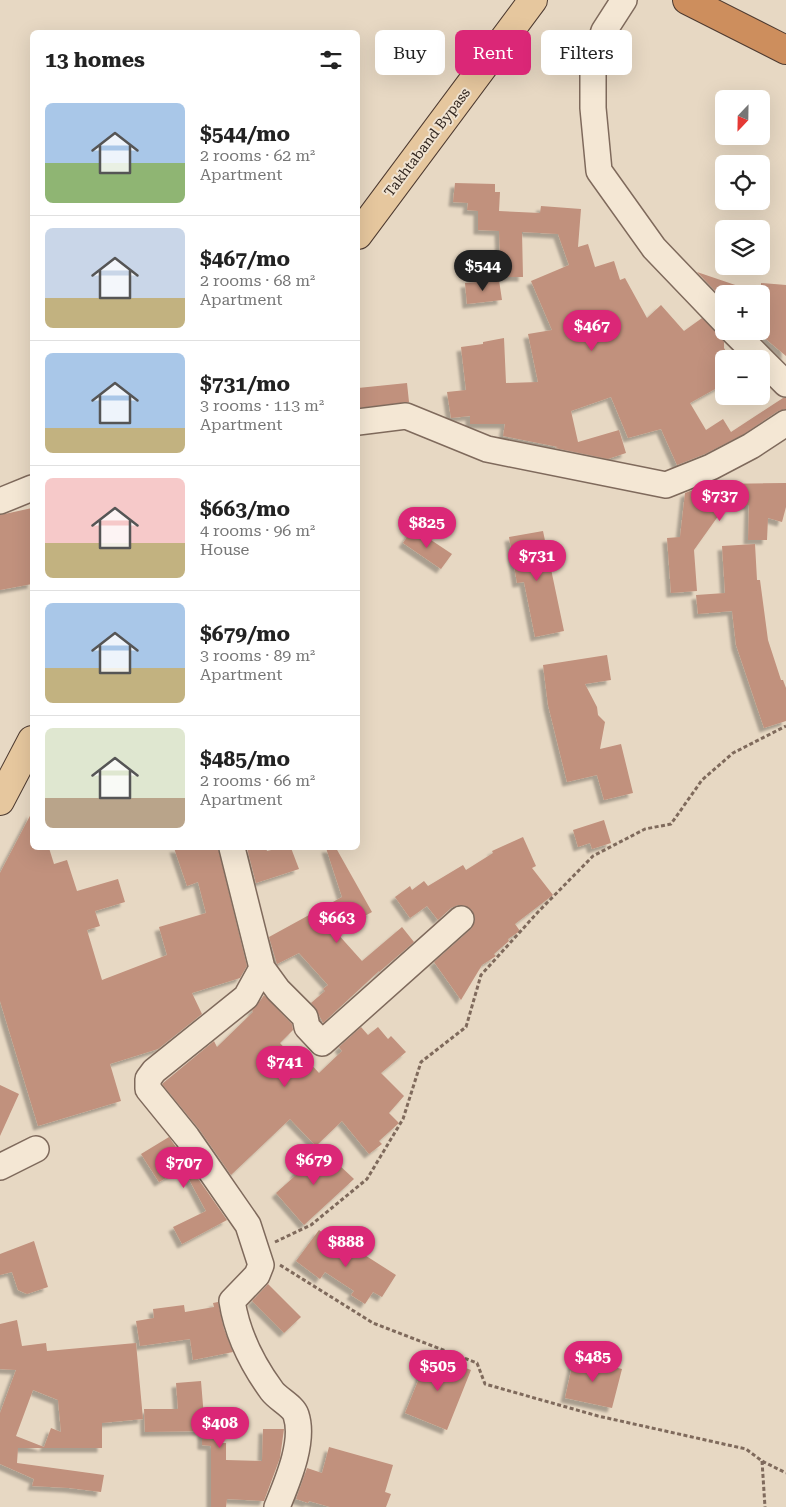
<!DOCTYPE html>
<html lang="en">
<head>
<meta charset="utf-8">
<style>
  body { margin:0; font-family:"Roboto Serif",serif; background:#f2f2f2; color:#222; height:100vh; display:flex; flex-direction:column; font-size:19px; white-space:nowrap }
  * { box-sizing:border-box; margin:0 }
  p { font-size:16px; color:#767676 }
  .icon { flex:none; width:28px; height:28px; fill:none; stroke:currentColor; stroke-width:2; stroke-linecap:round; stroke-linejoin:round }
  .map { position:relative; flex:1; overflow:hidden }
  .sheet { position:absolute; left:30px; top:30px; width:330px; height:820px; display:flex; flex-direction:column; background:#fff; border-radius:8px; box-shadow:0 5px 20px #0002 }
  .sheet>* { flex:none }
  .guide { position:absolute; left:375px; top:30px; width:335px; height:45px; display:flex; gap:10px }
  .needle { width:32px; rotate:202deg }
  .fabs { position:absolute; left:715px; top:90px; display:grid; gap:10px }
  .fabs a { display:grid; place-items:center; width:55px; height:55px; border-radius:8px; background:#fff; box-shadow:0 5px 20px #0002; font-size:25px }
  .price { position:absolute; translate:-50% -42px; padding:0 11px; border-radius:18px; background:#db2777; color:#fff; font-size:16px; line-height:32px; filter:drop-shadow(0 1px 2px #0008) }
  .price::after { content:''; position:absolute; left:50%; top:30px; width:15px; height:11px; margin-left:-8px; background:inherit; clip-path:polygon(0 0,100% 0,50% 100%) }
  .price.selected { background:#222; color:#fff }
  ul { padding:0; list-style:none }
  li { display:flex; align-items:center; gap:15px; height:125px; padding:0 15px }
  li+li { border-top:1px solid #e0e0e0 }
  li span { display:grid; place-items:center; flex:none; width:140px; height:100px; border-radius:8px; color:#555 }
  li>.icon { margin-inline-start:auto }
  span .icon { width:60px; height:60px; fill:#fffc; stroke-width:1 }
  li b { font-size:21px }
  h2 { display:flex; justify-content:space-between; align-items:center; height:60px; padding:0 15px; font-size:21px }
  .tag { padding:0 18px; border-radius:8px; background:#fff; box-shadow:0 5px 20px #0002; font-size:18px; line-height:45px }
  .tag.selected { background:#db2777; color:#fff }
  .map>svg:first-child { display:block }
</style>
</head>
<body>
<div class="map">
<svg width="786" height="1507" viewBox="0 0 786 1507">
  <defs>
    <filter id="shadow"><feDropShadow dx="-4.5" dy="4.5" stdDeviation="1" flood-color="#0004"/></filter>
  </defs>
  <rect width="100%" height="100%" fill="#e7d8c3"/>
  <path fill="#c1917d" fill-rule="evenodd" filter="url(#shadow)" d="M455 183 495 184V192H500L499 211 540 213 541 206 581 209 578 247 588 244 595 267 614 261 620 280 625 278 647 318 661 305 684 331 702 318 719 334 724 342V348L731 359H724V384L690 403 706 430 723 419 731 432 783 398H786V409L778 411 744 434 705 454 677 465 661 429 628 438 611 397 571 411 578 442 619 430 626 453 608 459 555 448 558 447 503 436 505 424H470V416L451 418 447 392 466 390 461 347 483 344V342L504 338 506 383 538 382 528 334 552 330 531 281 569 265 558 234 522 232 523 277H501L499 231 478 230V211L467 210 468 203 453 202Z
    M697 272 753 291V294H724V300Z
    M499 280 502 300 467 304 465 283Z
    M761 283 786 285V356L761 335Z
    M407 383 409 402 358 408V388Z
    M786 483V507L782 522 768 518 767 540H748L749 505H726L694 550 697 591 671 593 667 538 680 537 685 493 708 484Z
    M32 508V584L0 590V515Z
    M413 528 452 554 441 569 403 543Z
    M543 531 564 631 535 637 524 582 517 583 509 537Z
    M755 544 757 580H760L768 640 781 680H783L786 688V721L764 728 736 645 732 611 698 614 696 595 725 593 722 546Z
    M607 655 611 680 585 684 597 707 598 715 605 722 600 749 621 744 633 793 604 800 597 775 567 782 548 705 543 665Z
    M32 812V848H49L54 864 67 860 77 891 118 879 125 902 95 911 100 926 87 930 102 980 167 955 159 927 206 913 198 882 187 886 174 848H218L247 966 240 978 192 993 202 1014 158 1049 110 1064 121 1101 38 1126 0 1001V873Z
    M604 820 611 843 592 849 590 843 578 847 573 830Z
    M523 837 536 866 532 868 553 895 515 924 520 931 508 939 509 941 494 954 496 956 482 965 461 1000 434 962 471 929 474 924 475 917 472 910 466 906 458 905 451 908 438 920 427 906 410 918 395 897 410 886 412 890 424 881 428 886 463 865 466 870 493 853 492 851Z
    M247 848H266L267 851 280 848H291L299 869 256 883Z
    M326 848H336L372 912 336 932 362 961 402 927 414 942 379 972V971L323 1023 315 1007 311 1003 325 991 323 989 328 985 299 953 277 964 269 937 342 897Z
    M264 995 292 1024 293 1030 280 1043 302 1067 309 1062 319 1073 342 1051 339 1047 361 1027 368 1035 378 1027 388 1039 391 1036 406 1052 381 1073 404 1096 389 1113 399 1123 379 1141 382 1144 369 1154 342 1121 316 1146 290 1119 231 1175 199 1129 162 1084 214 1041 217 1047 253 1012 252 1011 258 1004Z
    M0 1085 19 1094 0 1136Z
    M169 1137 227 1220 182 1244 173 1227 206 1211 183 1168 159 1182 141 1154Z
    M320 1147 354 1179 304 1225 276 1193 296 1175 294 1174Z
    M319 1230 356 1257 360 1252 396 1275 382 1297 373 1292 365 1304 351 1295 354 1291 325 1272 320 1279 296 1261Z
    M34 1241 48 1287 27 1294 18 1290 12 1272 0 1275V1254Z
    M268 1284 301 1317 284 1333 252 1301Z
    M218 1302 224 1329 233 1352 193 1360 190 1339 140 1346 136 1321 154 1318 153 1309 184 1305 185 1312 214 1307 213 1303Z
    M17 1320 22 1346 46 1343 47 1351 136 1343 143 1419 102 1423V1448H18L17 1463 104 1475 101 1492 69 1488 32 1486 34 1479 0 1464V1413L16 1370 0 1369V1324ZM33 1390 58 1400 61 1432 51 1428 44 1447 16 1436Z
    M429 1354 471 1370 447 1430 405 1413Z
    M574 1357 622 1369 612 1408 565 1398Z
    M201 1381 205 1430 217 1431 216 1443H226V1460L262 1461 263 1429H284L280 1458 264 1501 227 1499 226 1507H211V1446L202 1445V1431L145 1432 144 1409H178L176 1383Z
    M329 1447 393 1465 385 1492 391 1494 386 1507H330L309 1501 308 1503 296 1499 307 1468 322 1473Z"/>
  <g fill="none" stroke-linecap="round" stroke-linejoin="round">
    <defs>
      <path id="minor" d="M624 0 604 31 593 66V108L599 171 654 248 724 321
        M733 331 761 359
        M761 359 786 384
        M358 422 406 416 487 449 666 485 711 467 751 446 786 423
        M0 501 32 488
        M232 848 262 968 246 997 154 1071 148 1079V1089L187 1137 248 1225 261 1265 257 1275 232 1301C237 1333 253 1365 272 1391 278 1399 293 1406 296 1415 305 1442 287 1482 277 1507
        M262 968 278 990 305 1017 307 1027 322 1043 461 919
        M0 1167 36 1149"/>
      <path id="major" d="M358 235 533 0
        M0 801 32 740"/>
      <path id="highway" d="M687 0 786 50"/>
    </defs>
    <use href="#minor" stroke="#7f6a5c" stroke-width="28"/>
    <use href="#major" stroke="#4d3a30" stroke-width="30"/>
    <use href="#highway" stroke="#4d3a30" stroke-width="30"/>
    <path stroke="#7f6a5c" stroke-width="3" stroke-dasharray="4 2.5" stroke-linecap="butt" d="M275 1242 311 1225 367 1179 403 1119 421 1062 466 1027 481 975 538 912 593 856 645 829 671 824 702 780 733 753 786 726
      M280 1265 373 1323 477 1363 485 1384 598 1416 746 1449 762 1461 786 1473
      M762 1461 765 1507"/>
    <use href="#minor" stroke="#f4e7d4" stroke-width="25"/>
    <use href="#major" stroke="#e6c79e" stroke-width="28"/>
    <use href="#highway" stroke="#cd8e5d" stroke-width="28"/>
  </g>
  <g text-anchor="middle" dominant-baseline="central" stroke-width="4" stroke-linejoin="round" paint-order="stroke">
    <g font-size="14" fill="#31251e" stroke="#f0e3d1">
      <text transform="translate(427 142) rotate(-53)">Takhtaband Bypass</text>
    </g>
  </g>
</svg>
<div class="fabs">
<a><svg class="needle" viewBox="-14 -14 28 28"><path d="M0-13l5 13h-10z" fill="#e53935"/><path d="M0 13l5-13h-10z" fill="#767676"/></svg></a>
<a><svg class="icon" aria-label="locate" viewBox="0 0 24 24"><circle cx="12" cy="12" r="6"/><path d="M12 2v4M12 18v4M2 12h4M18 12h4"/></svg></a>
<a><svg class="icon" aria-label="layers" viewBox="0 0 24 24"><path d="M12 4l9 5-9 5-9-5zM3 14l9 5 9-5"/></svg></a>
<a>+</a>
<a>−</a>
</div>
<b class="price selected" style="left:483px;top:292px">$544</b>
<b class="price" style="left:592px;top:352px">$467</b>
<b class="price" style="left:720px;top:522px">$737</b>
<b class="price" style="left:427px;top:549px">$825</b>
<b class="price" style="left:537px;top:582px">$731</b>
<b class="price" style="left:337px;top:944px">$663</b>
<b class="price" style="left:285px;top:1088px">$741</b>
<b class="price" style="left:314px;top:1186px">$679</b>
<b class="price" style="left:184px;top:1189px">$707</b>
<b class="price" style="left:346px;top:1268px">$888</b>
<b class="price" style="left:593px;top:1383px">$485</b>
<b class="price" style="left:438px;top:1392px">$505</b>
<b class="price" style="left:220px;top:1449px">$408</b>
<div class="guide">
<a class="tag">Buy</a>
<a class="tag selected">Rent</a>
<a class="tag">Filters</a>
</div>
<section class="sheet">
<h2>13 homes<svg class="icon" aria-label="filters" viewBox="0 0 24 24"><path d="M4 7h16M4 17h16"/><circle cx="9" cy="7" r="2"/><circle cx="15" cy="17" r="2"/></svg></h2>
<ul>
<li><span style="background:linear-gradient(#a9c7e8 60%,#8fb573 0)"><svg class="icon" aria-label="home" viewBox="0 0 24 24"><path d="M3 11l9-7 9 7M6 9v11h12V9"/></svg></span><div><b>$544/mo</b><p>2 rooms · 62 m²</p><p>Apartment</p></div></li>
<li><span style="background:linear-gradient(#c9d6e8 70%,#c2b280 0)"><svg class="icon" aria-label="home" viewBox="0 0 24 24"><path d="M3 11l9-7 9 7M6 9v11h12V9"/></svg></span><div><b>$467/mo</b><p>2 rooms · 68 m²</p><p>Apartment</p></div></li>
<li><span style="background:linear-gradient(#a9c7e8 75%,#c2b280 0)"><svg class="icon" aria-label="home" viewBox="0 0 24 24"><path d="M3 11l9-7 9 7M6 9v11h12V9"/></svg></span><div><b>$731/mo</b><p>3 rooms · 113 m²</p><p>Apartment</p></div></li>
<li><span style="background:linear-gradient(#f6c9c9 65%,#c2b280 0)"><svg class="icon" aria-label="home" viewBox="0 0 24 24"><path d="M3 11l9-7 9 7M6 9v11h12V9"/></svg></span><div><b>$663/mo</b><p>4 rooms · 96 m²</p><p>House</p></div></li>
<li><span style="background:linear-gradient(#a9c7e8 65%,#c2b280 0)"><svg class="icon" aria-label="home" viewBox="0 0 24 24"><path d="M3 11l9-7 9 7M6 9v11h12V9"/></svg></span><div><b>$679/mo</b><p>3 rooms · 89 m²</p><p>Apartment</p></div></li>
<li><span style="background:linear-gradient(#dfe7d0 70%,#b9a48a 0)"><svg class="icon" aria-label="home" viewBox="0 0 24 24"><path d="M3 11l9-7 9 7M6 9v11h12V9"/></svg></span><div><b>$485/mo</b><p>2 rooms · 66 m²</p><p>Apartment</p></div></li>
</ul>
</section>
</div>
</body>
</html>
